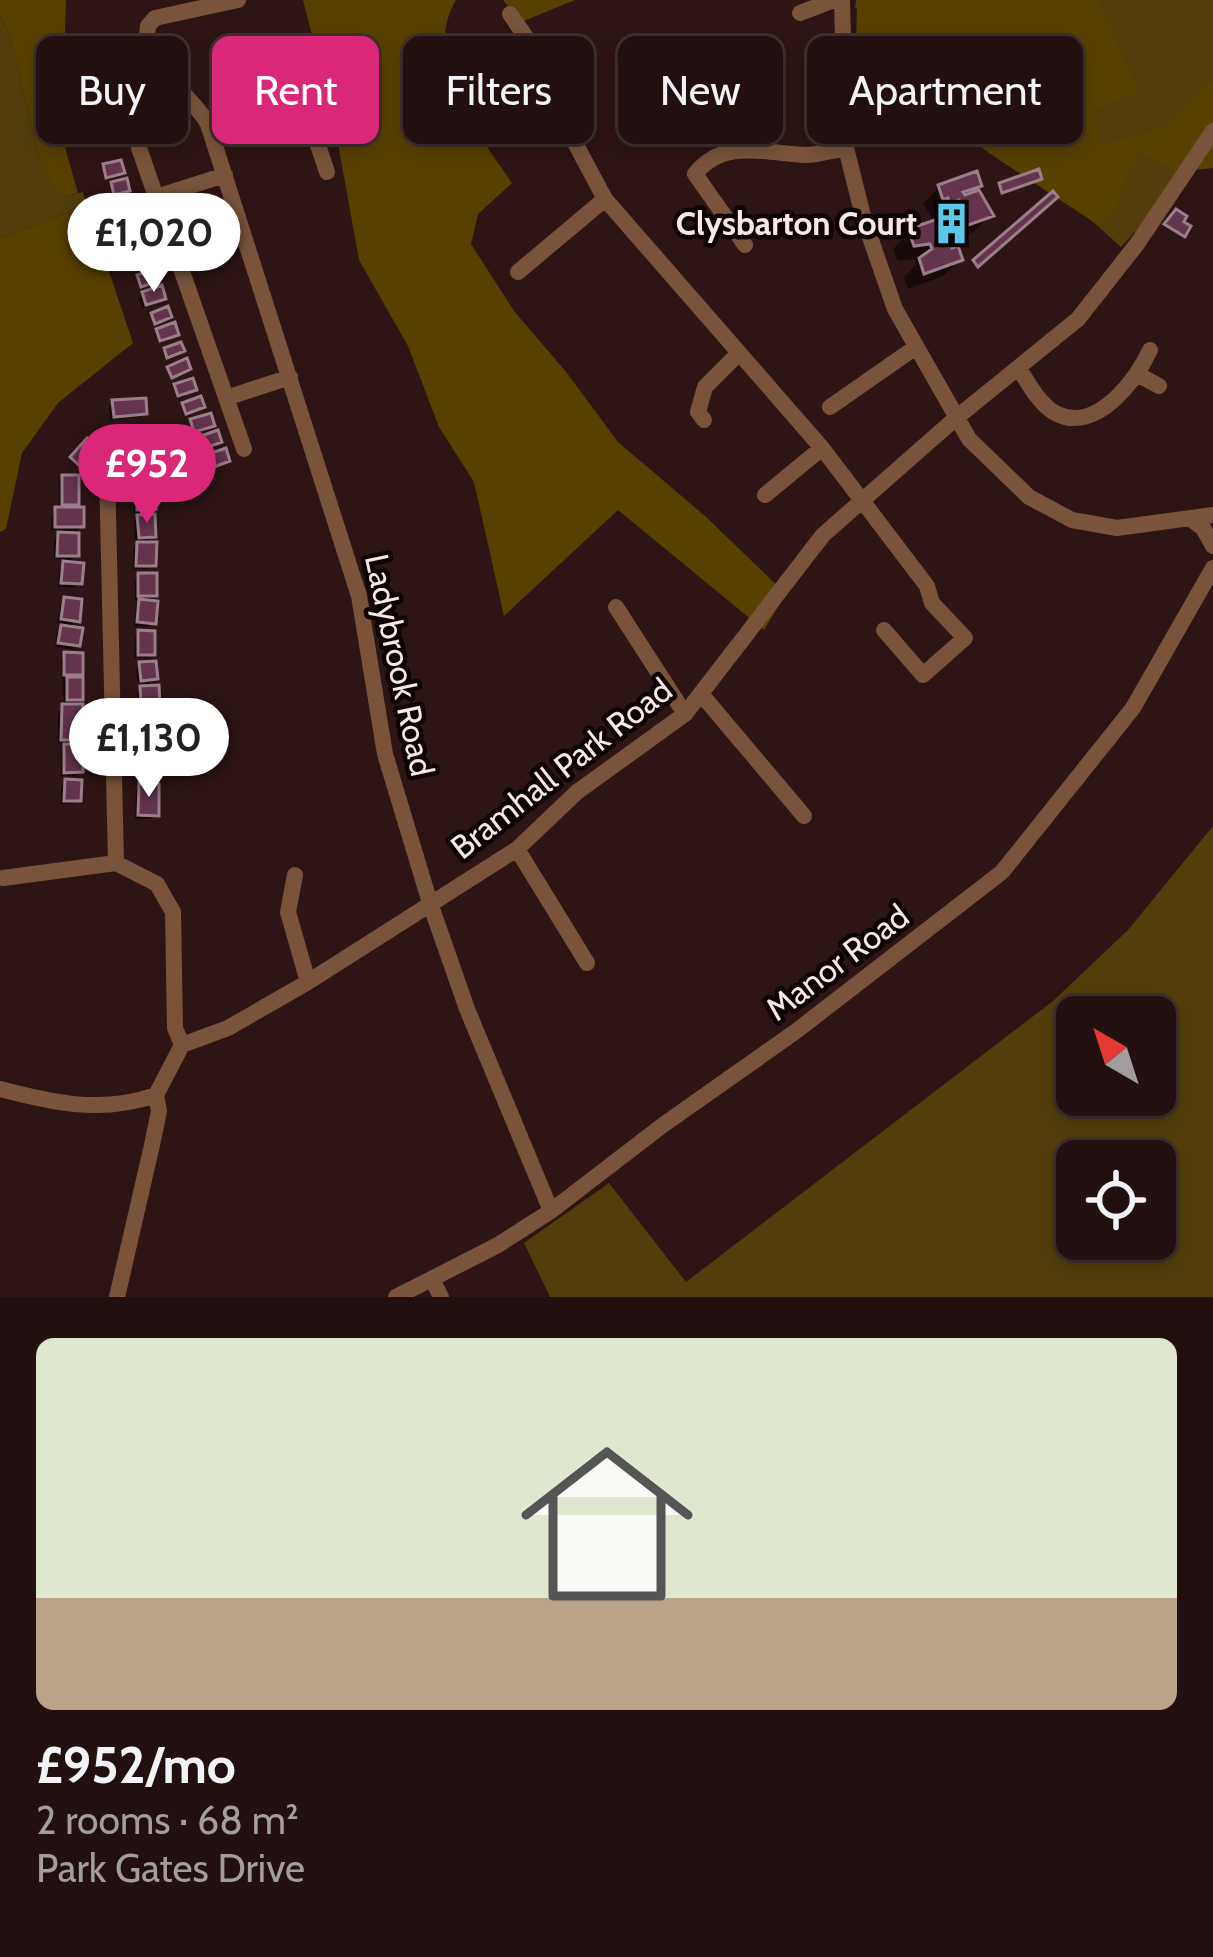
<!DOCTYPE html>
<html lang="en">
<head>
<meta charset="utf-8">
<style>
  body { margin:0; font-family:Cabin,sans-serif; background:#2d1e1d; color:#f1f3f6; height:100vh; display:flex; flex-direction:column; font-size:45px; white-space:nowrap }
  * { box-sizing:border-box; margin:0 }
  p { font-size:39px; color:#a29d9e }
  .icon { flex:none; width:66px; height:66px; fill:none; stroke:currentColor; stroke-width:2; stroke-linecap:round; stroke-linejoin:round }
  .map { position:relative; height:1297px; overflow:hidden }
  .sheet { display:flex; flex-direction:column; background:#21100f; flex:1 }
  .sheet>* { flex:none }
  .banner { position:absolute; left:36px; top:36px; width:1143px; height:108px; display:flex; gap:24px }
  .needle { width:78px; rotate:321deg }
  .tools { position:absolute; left:1056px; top:996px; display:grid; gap:24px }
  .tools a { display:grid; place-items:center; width:120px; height:120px; border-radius:18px; background:#21100f; box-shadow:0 6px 18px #0003,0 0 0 3px #3e302f; font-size:60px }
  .price { position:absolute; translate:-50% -102px; padding:0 27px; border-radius:42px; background:#fff; color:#222; font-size:39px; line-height:78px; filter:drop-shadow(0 3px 6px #0008) }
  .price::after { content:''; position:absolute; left:50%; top:72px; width:36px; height:27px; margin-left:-18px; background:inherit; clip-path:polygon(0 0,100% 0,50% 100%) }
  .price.current { background:#db2777; color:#fff }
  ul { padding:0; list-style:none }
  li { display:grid; align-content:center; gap:24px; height:636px; padding:0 36px }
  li+li { border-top:3px solid #3e302f }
  li span { display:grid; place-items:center; height:372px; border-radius:18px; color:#555 }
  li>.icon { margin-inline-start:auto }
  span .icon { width:216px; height:216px; fill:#fffc; stroke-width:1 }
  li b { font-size:51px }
  .tag { padding:0 42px; border-radius:18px; background:#21100f; box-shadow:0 6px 18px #0003,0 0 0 3px #3e302f; font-size:42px; line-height:108px }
  .tag.current { background:#db2777; color:#fff }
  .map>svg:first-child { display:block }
</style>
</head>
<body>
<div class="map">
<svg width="1213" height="1297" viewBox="0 0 1213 1297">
  <rect width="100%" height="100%" fill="#2c1514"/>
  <path fill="#513e0b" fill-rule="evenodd" d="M856 0H1213V146L1121 247 855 7Z
    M0 16 10 35 40 161 68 196 83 192 87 206 0 238Z
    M1213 826V1297H550L524 1243 609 1183 686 1282 1053 1001 1128 930ZM1077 1017H1155V1095H1077ZM1077 1161H1155V1239H1077Z"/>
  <path fill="#574101" d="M0 0H66L62 137 78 193 68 196 53 185 40 161 10 35 0 16Z
    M303 0H456C420 61 478 133 512 183L478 214 471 244 514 311 567 373 618 442 705 516 786 594 764 630 618 510 504 616 474 482 439 427 408 346 359 260 334 121Z
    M503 0H575L521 22Z
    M857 0H1098L1138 92 1093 111 1101 145 1160 129 1199 90 1213 82V168L1178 172 1141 154 1128 173 1112 217 1098 225 989 153 856 50Z
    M87 206 133 343 58 403 22 453 6 529 0 532V238Z"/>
  <path fill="#0007" d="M298 99 317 107 298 116 293 104Z
    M978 185 965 198 990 216 973 232 947 241 960 260 943 276 908 289 904 277 916 265 914 259 898 261 893 249 910 232 935 223 923 204 939 187Z
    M143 294 163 299 142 308 139 299Z
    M113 403 144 413 140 417 110 420 109 408Z
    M139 460 154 480 145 488 153 508 144 517 153 536 144 545 153 565 149 569H133L134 549 142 541H135L134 522 144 513H133V493L141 485H135L134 465Z
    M63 478 76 503 70 510 81 526 71 536 76 555 66 565 79 583 75 588 58 587 59 569 69 560 54 559V540L64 531 51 530 52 515 58 510 59 482Z
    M139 576 154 595 146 603 153 622 149 627 134 626 136 607 143 599 135 600V581Z
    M65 600 77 620 68 629 77 645 73 649 55 647 57 633 66 624 58 623 60 604Z
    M139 633 152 654 148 658H134L135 638Z
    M65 655 80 656V699L72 707 79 739 71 747 80 771 75 776H61V752L69 743H58V712L64 706 61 660Z
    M141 665 155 678 144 689 157 704 152 709 137 710V694L147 683 138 684 136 670Z
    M141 715 156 736 151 741 136 740 137 719Z
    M141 749 155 771 151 776H137V754Z
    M66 782 78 800 73 804H61V787Z
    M141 787 156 815 151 819H135L136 791Z"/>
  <path fill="#64334c" stroke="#9a7e8b" stroke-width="3" d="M315 91 320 108 302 114 296 97Z
    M121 160 125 173 106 178 103 164Z
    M1039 169 1042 179 1002 193 999 183Z
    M977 171 982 186 963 192 965 195 979 190 994 216 948 232 952 248 958 246 963 260 924 274 919 258 932 249 930 244 914 246 908 229 953 214 951 209 961 205 959 200 950 203 948 198 943 200 938 185Z
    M127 178 130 191 114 195 111 182Z
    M1053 191 1058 197 978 267 973 260Z
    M130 195 136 207 120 214 115 202Z
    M1176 209 1187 216 1184 222 1191 226 1185 237 1164 224Z
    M136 213 140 225 123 230 119 219Z
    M145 230 149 243 130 250 125 237Z
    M151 249 155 263 135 269 131 256Z
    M154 269 158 281 141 287 137 275Z
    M162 285 166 299 146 305 142 292Z
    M168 306 172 317 155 324 151 313Z
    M175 322 179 335 160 341 156 329Z
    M181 342 185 351 167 358 164 348Z
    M187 358 191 369 172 378 167 367Z
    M193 378 197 390 178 396 174 384Z
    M201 396 205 407 186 414 182 403Z
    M146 398 147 414 114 417 112 400Z
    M211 413 215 426 194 432 190 419Z
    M218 430 222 442 202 449 198 437Z
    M87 438 100 449 82 468 70 457Z
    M226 448 230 461 211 468 206 455Z
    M138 457H156L157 481H138Z
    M62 475H79V505H62Z
    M156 485V509L137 510 136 486Z
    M55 507H84V527H55Z
    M155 514 156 537 139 538 137 515Z
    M58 532 79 533V556H57Z
    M137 542H157L156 566H136Z
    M63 561 84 563 82 584 61 583Z
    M138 573H157V596H138Z
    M64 597 82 599 80 622 61 619Z
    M139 599 158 601 156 624 137 622Z
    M61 625 83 628 80 646 58 643Z
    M138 630 155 631V655H138Z
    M64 652 83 653V675H64Z
    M156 661 158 679 141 681 139 662Z
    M67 677H83V700H67Z
    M159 685 160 706H141L140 686Z
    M62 704H83L82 740H61Z
    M140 712 160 713 159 737 139 736Z
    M64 744H83V772L64 773Z
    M140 746H158V772L140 773Z
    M65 779 82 780 81 801H64Z
    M139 783 159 784V816L138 815Z"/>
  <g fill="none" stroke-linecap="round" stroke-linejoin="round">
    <path stroke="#79543b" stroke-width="16" d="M238 0 155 18 148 26C141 64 191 93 208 124L359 596 385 754 430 903 467 1009 551 1211
      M842 0 846 148 864 220 895 309 969 439 1029 497 1072 520 1117 528 1213 515
      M800 13 834 0
      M510 14 555 79 569 108 574 141 605 199 822 448 927 586 932 603 965 638 923 675 884 630
      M208 124 260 109 303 133 313 130 327 172
      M139 148 156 197
      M225 175 156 197 244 449
      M745 245 695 174C724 137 768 154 806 155 819 155 833 150 846 148
      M518 272 605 199
      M1020 370C1029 385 1041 406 1057 414 1096 433 1136 381 1150 350
      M1137 374 1159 386
      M226 398 290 377
      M830 407 916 347
      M704 420 698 412 705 387 739 353
      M107 471 116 863 157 884 173 912 175 1028 182 1045
      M765 495 822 448
      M1191 519 1203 528 1213 546
      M616 607 685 714
      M702 695 804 816
      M517 849 587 963
      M295 875 288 912 308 982
      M3 878 116 863
      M182 1045 228 1028 308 982 517 849 577 792 685 714 823 535 956 418 1078 319 1137 244 1213 131
      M0 1089C54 1103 101 1114 156 1095
      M432 1279 441 1297
      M117 1297 152 1145 159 1111 156 1095 182 1045
      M396 1297 498 1245 551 1211 663 1125 795 1032 1002 872 1133 708 1213 568"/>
  </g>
  <defs>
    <symbol id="building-bare" viewBox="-9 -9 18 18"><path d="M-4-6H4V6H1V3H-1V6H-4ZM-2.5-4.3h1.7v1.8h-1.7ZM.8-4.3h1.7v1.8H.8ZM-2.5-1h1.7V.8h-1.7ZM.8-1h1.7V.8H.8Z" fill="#5bc8e7" stroke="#0d0504" stroke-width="2.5" paint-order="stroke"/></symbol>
  </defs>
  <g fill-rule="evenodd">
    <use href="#building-bare" x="922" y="194" width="59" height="59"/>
  </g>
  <g text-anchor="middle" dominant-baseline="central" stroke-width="9" stroke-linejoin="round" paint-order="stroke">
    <g font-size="33" font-weight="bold" fill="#f8e7e6" stroke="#0d0504" text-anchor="end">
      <text x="917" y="223">Clysbarton Court</text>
    </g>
    <g font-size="33" fill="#f8e7e6" stroke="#0d0504">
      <text transform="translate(400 665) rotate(78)">Ladybrook Road</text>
      <text transform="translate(561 768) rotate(-38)">Bramhall Park Road</text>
      <text transform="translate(837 962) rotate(-37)">Manor Road</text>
    </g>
  </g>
</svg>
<div class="tools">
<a><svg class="needle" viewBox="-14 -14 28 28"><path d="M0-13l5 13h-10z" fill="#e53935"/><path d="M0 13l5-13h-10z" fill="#a29d9e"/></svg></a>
<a><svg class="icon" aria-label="locate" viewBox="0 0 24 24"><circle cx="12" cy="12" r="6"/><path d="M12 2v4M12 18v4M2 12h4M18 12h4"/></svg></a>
</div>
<b class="price" style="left:154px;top:295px">£1,020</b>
<b class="price current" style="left:147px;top:526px">£952</b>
<b class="price" style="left:149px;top:800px">£1,130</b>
<div class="banner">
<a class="tag">Buy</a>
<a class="tag current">Rent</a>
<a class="tag">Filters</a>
<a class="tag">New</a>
<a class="tag">Apartment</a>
</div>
</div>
<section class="sheet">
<ul>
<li><span style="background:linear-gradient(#dfe7d0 70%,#b9a48a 0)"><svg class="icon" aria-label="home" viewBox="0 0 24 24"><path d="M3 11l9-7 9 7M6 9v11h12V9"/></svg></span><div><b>£952/mo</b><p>2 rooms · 68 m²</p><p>Park Gates Drive</p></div></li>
</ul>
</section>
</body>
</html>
